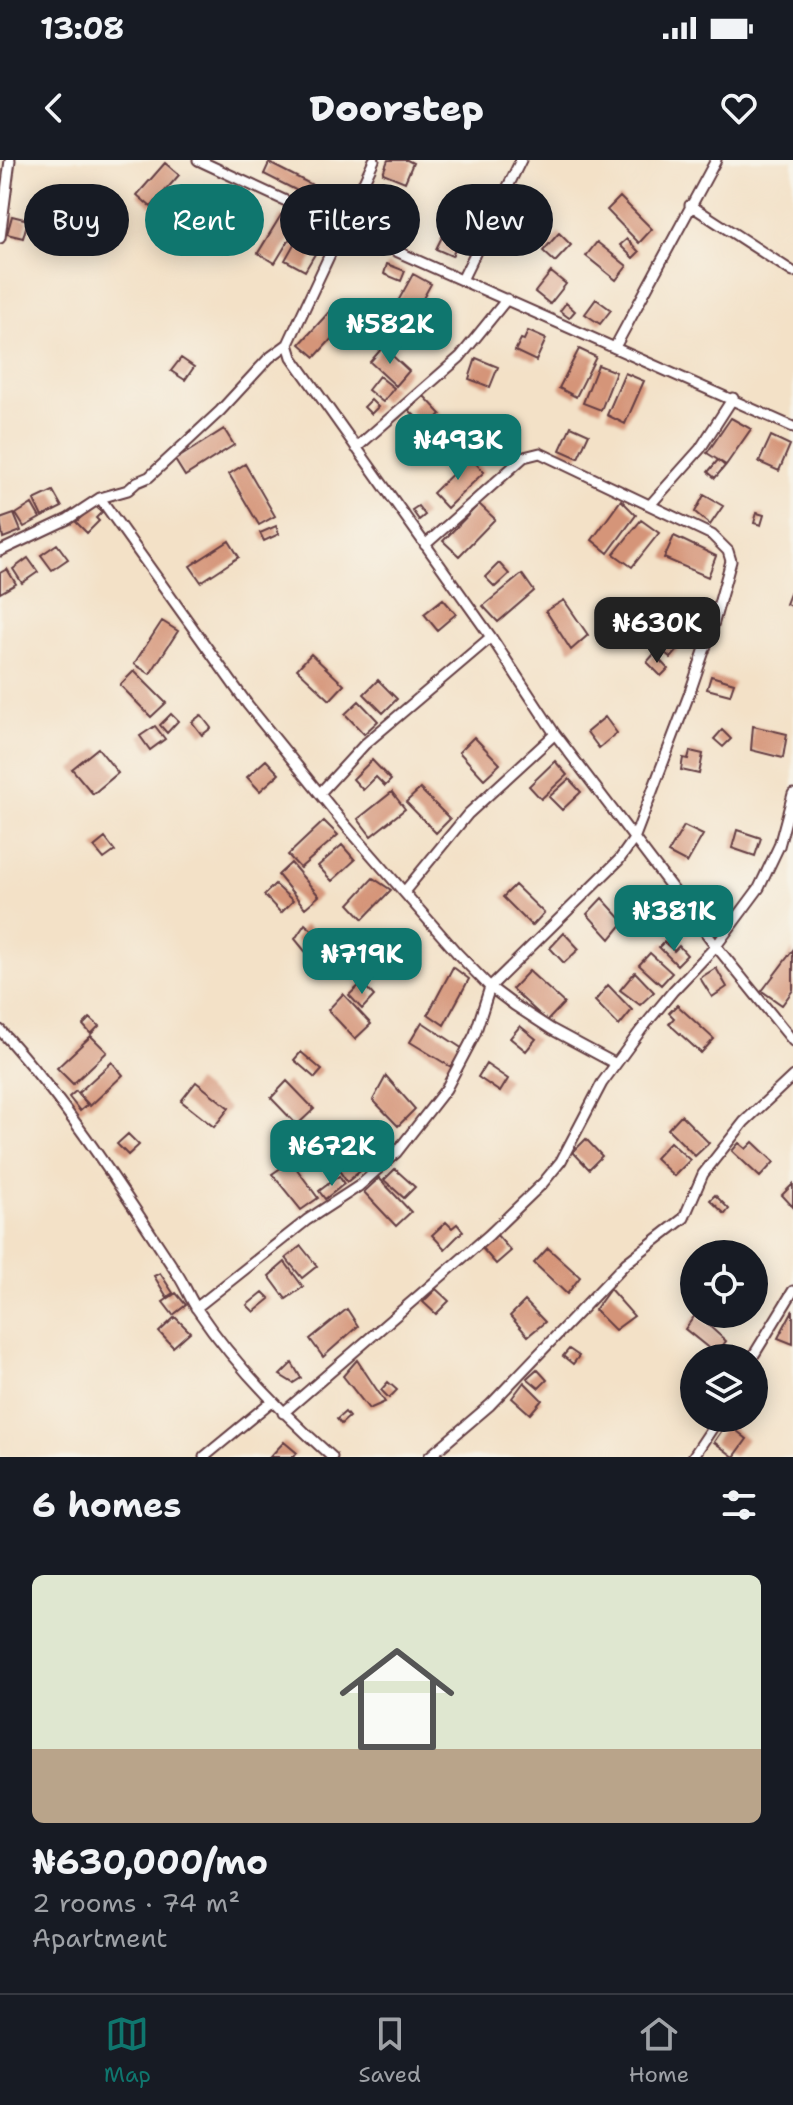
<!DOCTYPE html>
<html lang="en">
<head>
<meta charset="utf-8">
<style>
  body { margin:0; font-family:"Shantell Sans",sans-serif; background:#242831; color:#f1f3f6; height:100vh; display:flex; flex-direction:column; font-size:30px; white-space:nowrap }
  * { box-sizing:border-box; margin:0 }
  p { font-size:26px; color:#9ea1a6 }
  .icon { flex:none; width:44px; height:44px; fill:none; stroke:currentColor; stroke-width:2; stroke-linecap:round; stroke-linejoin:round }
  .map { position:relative; height:1297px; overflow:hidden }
  .details { display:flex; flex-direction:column; background:#171b24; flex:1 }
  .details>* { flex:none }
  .hud { position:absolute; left:24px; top:24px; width:746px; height:72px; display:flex; gap:16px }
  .controls { position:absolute; left:680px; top:1080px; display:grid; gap:16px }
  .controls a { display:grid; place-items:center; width:88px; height:88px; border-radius:50%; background:#171b24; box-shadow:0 4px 20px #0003; font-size:40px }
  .price { position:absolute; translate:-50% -68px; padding:0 18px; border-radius:16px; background:#0f766e; color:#fff; font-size:26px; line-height:52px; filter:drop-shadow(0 2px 4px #0008) }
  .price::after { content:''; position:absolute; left:50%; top:48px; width:24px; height:18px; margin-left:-12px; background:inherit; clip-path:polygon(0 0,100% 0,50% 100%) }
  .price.selected { background:#222; color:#fff }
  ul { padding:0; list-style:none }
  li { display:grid; align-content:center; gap:16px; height:424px; padding:0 32px }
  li+li { border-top:2px solid #363941 }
  li span { display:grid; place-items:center; height:248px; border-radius:12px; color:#555 }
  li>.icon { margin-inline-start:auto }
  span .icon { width:144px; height:144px; fill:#fffc; stroke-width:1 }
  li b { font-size:34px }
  h2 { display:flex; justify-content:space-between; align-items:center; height:96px; padding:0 32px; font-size:34px }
  .pill { padding:0 28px; border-radius:36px; background:#171b24; box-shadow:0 4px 20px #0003; font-size:28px; line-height:72px }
  .pill.selected { background:#0f766e; color:#fff }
  .status { display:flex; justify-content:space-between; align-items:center; height:56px; padding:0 40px; background:#171b24; direction:ltr }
  .status svg { height:22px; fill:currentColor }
  header { display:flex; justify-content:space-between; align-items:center; height:104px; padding:0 32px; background:#171b24; font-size:36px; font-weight:800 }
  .dock { display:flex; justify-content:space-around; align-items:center; height:112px; border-top:2px solid #363941; background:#171b24; font-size:22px; color:#9ea1a6 }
  .dock a { display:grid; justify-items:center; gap:4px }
  .dock .selected { color:#0f766e }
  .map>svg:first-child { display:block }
</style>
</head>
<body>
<div class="status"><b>13:08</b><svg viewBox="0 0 49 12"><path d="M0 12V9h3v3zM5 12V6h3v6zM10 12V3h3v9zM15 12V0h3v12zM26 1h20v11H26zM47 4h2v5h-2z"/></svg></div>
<header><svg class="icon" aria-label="back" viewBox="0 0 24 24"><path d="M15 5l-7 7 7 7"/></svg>Doorstep<svg class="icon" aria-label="heart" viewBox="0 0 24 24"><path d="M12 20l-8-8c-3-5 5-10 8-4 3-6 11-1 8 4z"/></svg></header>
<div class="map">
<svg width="793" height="1297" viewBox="0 0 793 1297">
  <rect width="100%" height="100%" fill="#f7f3e8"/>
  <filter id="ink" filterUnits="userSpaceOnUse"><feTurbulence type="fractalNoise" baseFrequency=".0125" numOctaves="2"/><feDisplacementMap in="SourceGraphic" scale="16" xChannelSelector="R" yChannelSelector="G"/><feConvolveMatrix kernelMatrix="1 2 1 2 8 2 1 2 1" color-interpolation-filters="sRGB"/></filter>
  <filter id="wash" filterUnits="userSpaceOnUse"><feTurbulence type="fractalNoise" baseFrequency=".006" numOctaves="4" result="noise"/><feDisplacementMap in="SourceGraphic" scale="32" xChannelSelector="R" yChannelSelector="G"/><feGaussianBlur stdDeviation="1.8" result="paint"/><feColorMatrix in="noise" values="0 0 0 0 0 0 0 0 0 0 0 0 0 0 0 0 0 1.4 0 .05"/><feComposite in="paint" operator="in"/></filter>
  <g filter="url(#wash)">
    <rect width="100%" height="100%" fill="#f3e1c7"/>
    <g id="blocks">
      <path fill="#d59579" d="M388 0H407L413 3 405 22 383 13Z
        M165 3 179 15 151 47 137 35Z
        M269 3 336 37 331 48 264 14Z
        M620 37 652 69 639 83 607 50Z
        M371 39 415 57 408 75 364 57Z
        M281 55 298 65 275 103 258 93Z
        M12 56 28 60 23 78 7 74Z
        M448 65 463 73 452 96 436 89Z
        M302 70 322 82 305 111 285 100Z
        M559 73 571 85 555 102 543 91Z
        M627 79 639 92 633 98 620 85Z
        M597 82 627 106 616 120 586 96Z
        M387 104 405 111 401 121 384 114Z
        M551 112 566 124 550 144 535 132Z
        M413 114 431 124 410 162 392 152Z
        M596 139 611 150 600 164 585 154Z
        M566 143 575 151 569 158 560 151Z
        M330 151 345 164 315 197 300 184Z
        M528 171 546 179 536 201 515 191 521 179 524 180Z
        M383 187 409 211 396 226 370 202Z
        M579 189 596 197 576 237 559 228Z
        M181 198 194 207 185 220 171 211Z
        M476 198 498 207 490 227 469 219Z
        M598 205 616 212 601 250 583 243Z
        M625 213 644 221 625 264 607 255Z
        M379 216 394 228 383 242 368 230Z
        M424 236 441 254 427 268 409 250Z
        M371 240 378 247 371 254 364 247Z
        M731 258 751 269 726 305 707 293Z
        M413 266 421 274 416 279 408 272Z
        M571 266 589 274 578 298 560 290Z
        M467 267 482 282 477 288 462 273Z
        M224 269 234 285 185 316 175 300Z
        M771 276 790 285 779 311 759 302Z
        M470 297 484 312 447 348 433 333Z
        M718 300 725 306 715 318 708 312Z
        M245 304 275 356 259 365 229 314Z
        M53 331 62 347 42 357 34 340Z
        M704 335 723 346 710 365 695 352Z
        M621 340 636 355 608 393 592 380Z
        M32 344 40 358 24 367 16 354Z
        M479 344 495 359 459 396 443 381Z
        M94 345 102 352 96 358 99 361 87 373 76 362Z
        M418 346 425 355 419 360 412 350Z
        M757 353 764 355 761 365 754 363Z
        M14 354 21 371 3 378 0 359Z
        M641 360 659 373 632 407 614 394Z
        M276 366 279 374 264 381 260 373Z
        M674 376 716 396 708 417 664 398Z
        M229 381 239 397 201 422 190 406Z
        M57 384 68 399 52 410 41 395Z
        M28 398 38 412 22 423 13 409Z
        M499 403 509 414 495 427 485 417Z
        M7 409 16 424 0 433V413Z
        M522 414 534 431 498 462 483 446Z
        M793 426V447L786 444Z
        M443 439 456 454 437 470 424 454Z
        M564 440 588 475 571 490 546 451Z
        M162 461 178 471 150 514 134 504Z
        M665 467 684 483 671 498 652 482Z
        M311 494 344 525 330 540 297 509Z
        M654 494 668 509 661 516 647 502Z
        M134 511 166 543 151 557 120 525Z
        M711 516 734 523 730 535 707 529Z
        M378 520 397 539 383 553 364 534Z
        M359 541 378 561 364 574 345 554Z
        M171 554 178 561 167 573 160 565Z
        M201 555 211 568 202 575 192 562Z
        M605 557 617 573 599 588 587 572Z
        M155 566 165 579 150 590 140 576Z
        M753 566 787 574 783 598 751 590Z
        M722 570 731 579 723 587 714 579Z
        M474 577 500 604 484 619 459 592Z
        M98 588 118 613 93 634 72 609Z
        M690 591 703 594 699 614 681 610 683 598 688 599Z
        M266 600 279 614 260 631 247 617Z
        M372 600 391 620 385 626 376 617 363 630 353 619Z
        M555 601 567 615 541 639 529 626Z
        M569 619 581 632 562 650 549 637Z
        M420 629 450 659 436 673 406 642Z
        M392 632 405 649 371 676 358 659Z
        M324 661 338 675 300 708 288 695Z
        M684 666 703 675 687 703 668 693Z
        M737 670 761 678 755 696 732 688Z
        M105 678 115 691 104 699 94 687Z
        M342 685 355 700 332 721 318 706Z
        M291 703 319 736 305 748 278 715Z
        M373 718 391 730 363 759 349 744Z
        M275 724 293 741 281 753 264 735Z
        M515 725 544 753 532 766 503 737Z
        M602 738 624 762 610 779 587 754Z
        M305 764 341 795 322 812 295 779Z
        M564 773 579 789 564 803 550 788Z
        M664 782 674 791 679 786 687 795 677 805 659 787Z
        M793 790V830L782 845 762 831Z
        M650 793 672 813 661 825 639 805Z
        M453 807 469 819 444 865 428 854Z
        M716 808 727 827 712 837 700 818Z
        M529 811 564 843 547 861 512 829Z
        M635 812 654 832 640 845 620 830Z
        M362 823 374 836 362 849 349 835Z
        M608 825 632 850 619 866 595 841Z
        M343 834 371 864 355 879 328 850Z
        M677 845 714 879 701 893 669 864 674 858 669 853Z
        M90 858 99 866 91 874 83 865Z
        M422 862 463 889 451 907 410 882Z
        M520 866 536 879 526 891 510 878Z
        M91 876 107 892 73 924 57 908Z
        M301 892 322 910 315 918 294 900Z
        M112 902 123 915 90 946 78 933Z
        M486 904 508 919 500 932 478 917Z
        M386 916 415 949 398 966 373 940Z
        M287 921 314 949 297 965 271 938Z
        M196 922 229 948 214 967 181 941Z
        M76 931 87 945 80 951 69 937Z
        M681 955 709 983 695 996 668 969Z
        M338 971 365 1007 347 1022 321 984Z
        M128 974 139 985 128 995 117 984Z
        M586 979 602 996 589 1009 573 992Z
        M670 982 690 1000 674 1016 655 998Z
        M753 982 774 1002 760 1017 732 991 739 983 746 989Z
        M291 1001 318 1038 301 1050 272 1014Z
        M395 1009 415 1027 404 1038 384 1020Z
        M339 1016 344 1024 325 1039 319 1031Z
        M379 1018 411 1052 396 1066 364 1032Z
        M793 1024V1047L782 1035Z
        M715 1035 729 1049 725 1054 710 1040Z
        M446 1062 452 1068 457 1064 463 1071 445 1089 432 1075Z
        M496 1074 511 1091 496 1104 481 1087Z
        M301 1086 317 1106 302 1118 286 1098Z
        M548 1088 580 1117 567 1134 534 1103Z
        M285 1102 303 1127 286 1139 269 1116Z
        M160 1113 173 1133 167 1137 154 1116Z
        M436 1129 449 1141 436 1154 423 1142Z
        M610 1129 634 1156 615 1170 595 1150Z
        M263 1132 270 1139 254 1152 247 1145Z
        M176 1133 186 1145 173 1155 163 1142Z
        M525 1141 545 1162 528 1176 510 1156Z
        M347 1149 358 1166 323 1197 310 1179Z
        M793 1150V1184L778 1178Z
        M696 1154 726 1181 716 1194 685 1169Z
        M175 1157 190 1172 173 1187 159 1172Z
        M569 1189 579 1196 573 1204 563 1196Z
        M357 1200 385 1242 369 1249 343 1216Z
        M292 1203 301 1218 293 1223 280 1215Z
        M537 1209 547 1220 539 1228 527 1218Z
        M388 1222 397 1230 389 1238 381 1230Z
        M524 1222 542 1240 530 1254 512 1238Z
        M345 1252 349 1257 341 1264 337 1259Z
        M727 1263 747 1279 734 1297 714 1282Z
        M284 1282 297 1293 294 1297H270Z"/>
    </g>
  </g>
  <g filter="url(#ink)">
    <use href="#blocks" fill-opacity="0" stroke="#633c42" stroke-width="2"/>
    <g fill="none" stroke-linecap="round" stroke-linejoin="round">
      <defs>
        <path id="street" d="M198 0 344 68 793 267
          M374 0 288 184 292 197 491 477 555 574 716 786 793 881
          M690 45 793 112
          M0 78 10 0
          M462 120 521 0
          M615 187 716 0
          M356 288 460 197 507 139
          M100 338 248 545 341 660 457 793 490 827 514 845 551 869 616 904
          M650 345 700 289 733 238
          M0 391 68 359 100 338 128 330 137 322 149 317 220 251 269 198 288 184
          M320 633 365 584 491 477
          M404 732 468 654 555 574
          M0 870C68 944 121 1028 176 1112 184 1123 189 1137 197 1149 234 1204 282 1253 332 1297
          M196 1148 307 1060 359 1026 396 993 446 929 475 874 490 827 619 700 634 679 690 532 714 462 731 401 728 391 712 375 540 293 524 297 425 385
          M752 1198 793 1131
          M283 1253 489 1075 543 1023 561 1001 602 923 641 870 673 831 716 786 759 728 779 686 793 634
          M204 1297 272 1241
          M429 1297 490 1245 626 1103 684 1058 703 1014 744 962 793 916
          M693 1297 719 1258"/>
      </defs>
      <use href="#street" stroke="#633c42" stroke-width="13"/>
      <use href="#street" stroke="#fff" stroke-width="9"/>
    </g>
  </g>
</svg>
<div class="controls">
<a><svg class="icon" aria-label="locate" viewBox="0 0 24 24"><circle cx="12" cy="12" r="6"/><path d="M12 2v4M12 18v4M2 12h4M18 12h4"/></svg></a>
<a><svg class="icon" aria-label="layers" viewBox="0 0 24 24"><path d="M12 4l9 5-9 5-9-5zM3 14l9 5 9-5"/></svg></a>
</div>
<b class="price" style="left:390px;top:206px">₦582K</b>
<b class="price" style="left:458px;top:322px">₦493K</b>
<b class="price selected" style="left:657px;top:505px">₦630K</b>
<b class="price" style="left:674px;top:793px">₦381K</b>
<b class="price" style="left:362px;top:836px">₦719K</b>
<b class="price" style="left:332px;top:1028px">₦672K</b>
<div class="hud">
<a class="pill">Buy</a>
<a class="pill selected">Rent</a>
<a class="pill">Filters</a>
<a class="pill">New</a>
</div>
</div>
<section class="details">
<h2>6 homes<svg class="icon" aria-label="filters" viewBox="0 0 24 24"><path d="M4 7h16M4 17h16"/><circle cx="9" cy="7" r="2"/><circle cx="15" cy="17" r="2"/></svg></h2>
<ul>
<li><span style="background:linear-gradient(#dfe7d0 70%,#b9a48a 0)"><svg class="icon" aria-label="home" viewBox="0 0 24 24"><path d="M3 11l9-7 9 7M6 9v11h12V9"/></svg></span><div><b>₦630,000/mo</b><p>2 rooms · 74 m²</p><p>Apartment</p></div></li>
</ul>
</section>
<nav class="dock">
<a class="selected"><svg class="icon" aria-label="map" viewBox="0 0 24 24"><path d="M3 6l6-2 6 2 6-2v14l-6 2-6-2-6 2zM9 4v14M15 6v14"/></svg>Map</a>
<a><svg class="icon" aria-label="saved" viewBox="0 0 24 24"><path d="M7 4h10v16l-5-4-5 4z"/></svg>Saved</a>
<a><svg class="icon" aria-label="home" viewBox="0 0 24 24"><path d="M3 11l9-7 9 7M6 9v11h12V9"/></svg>Home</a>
</nav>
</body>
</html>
